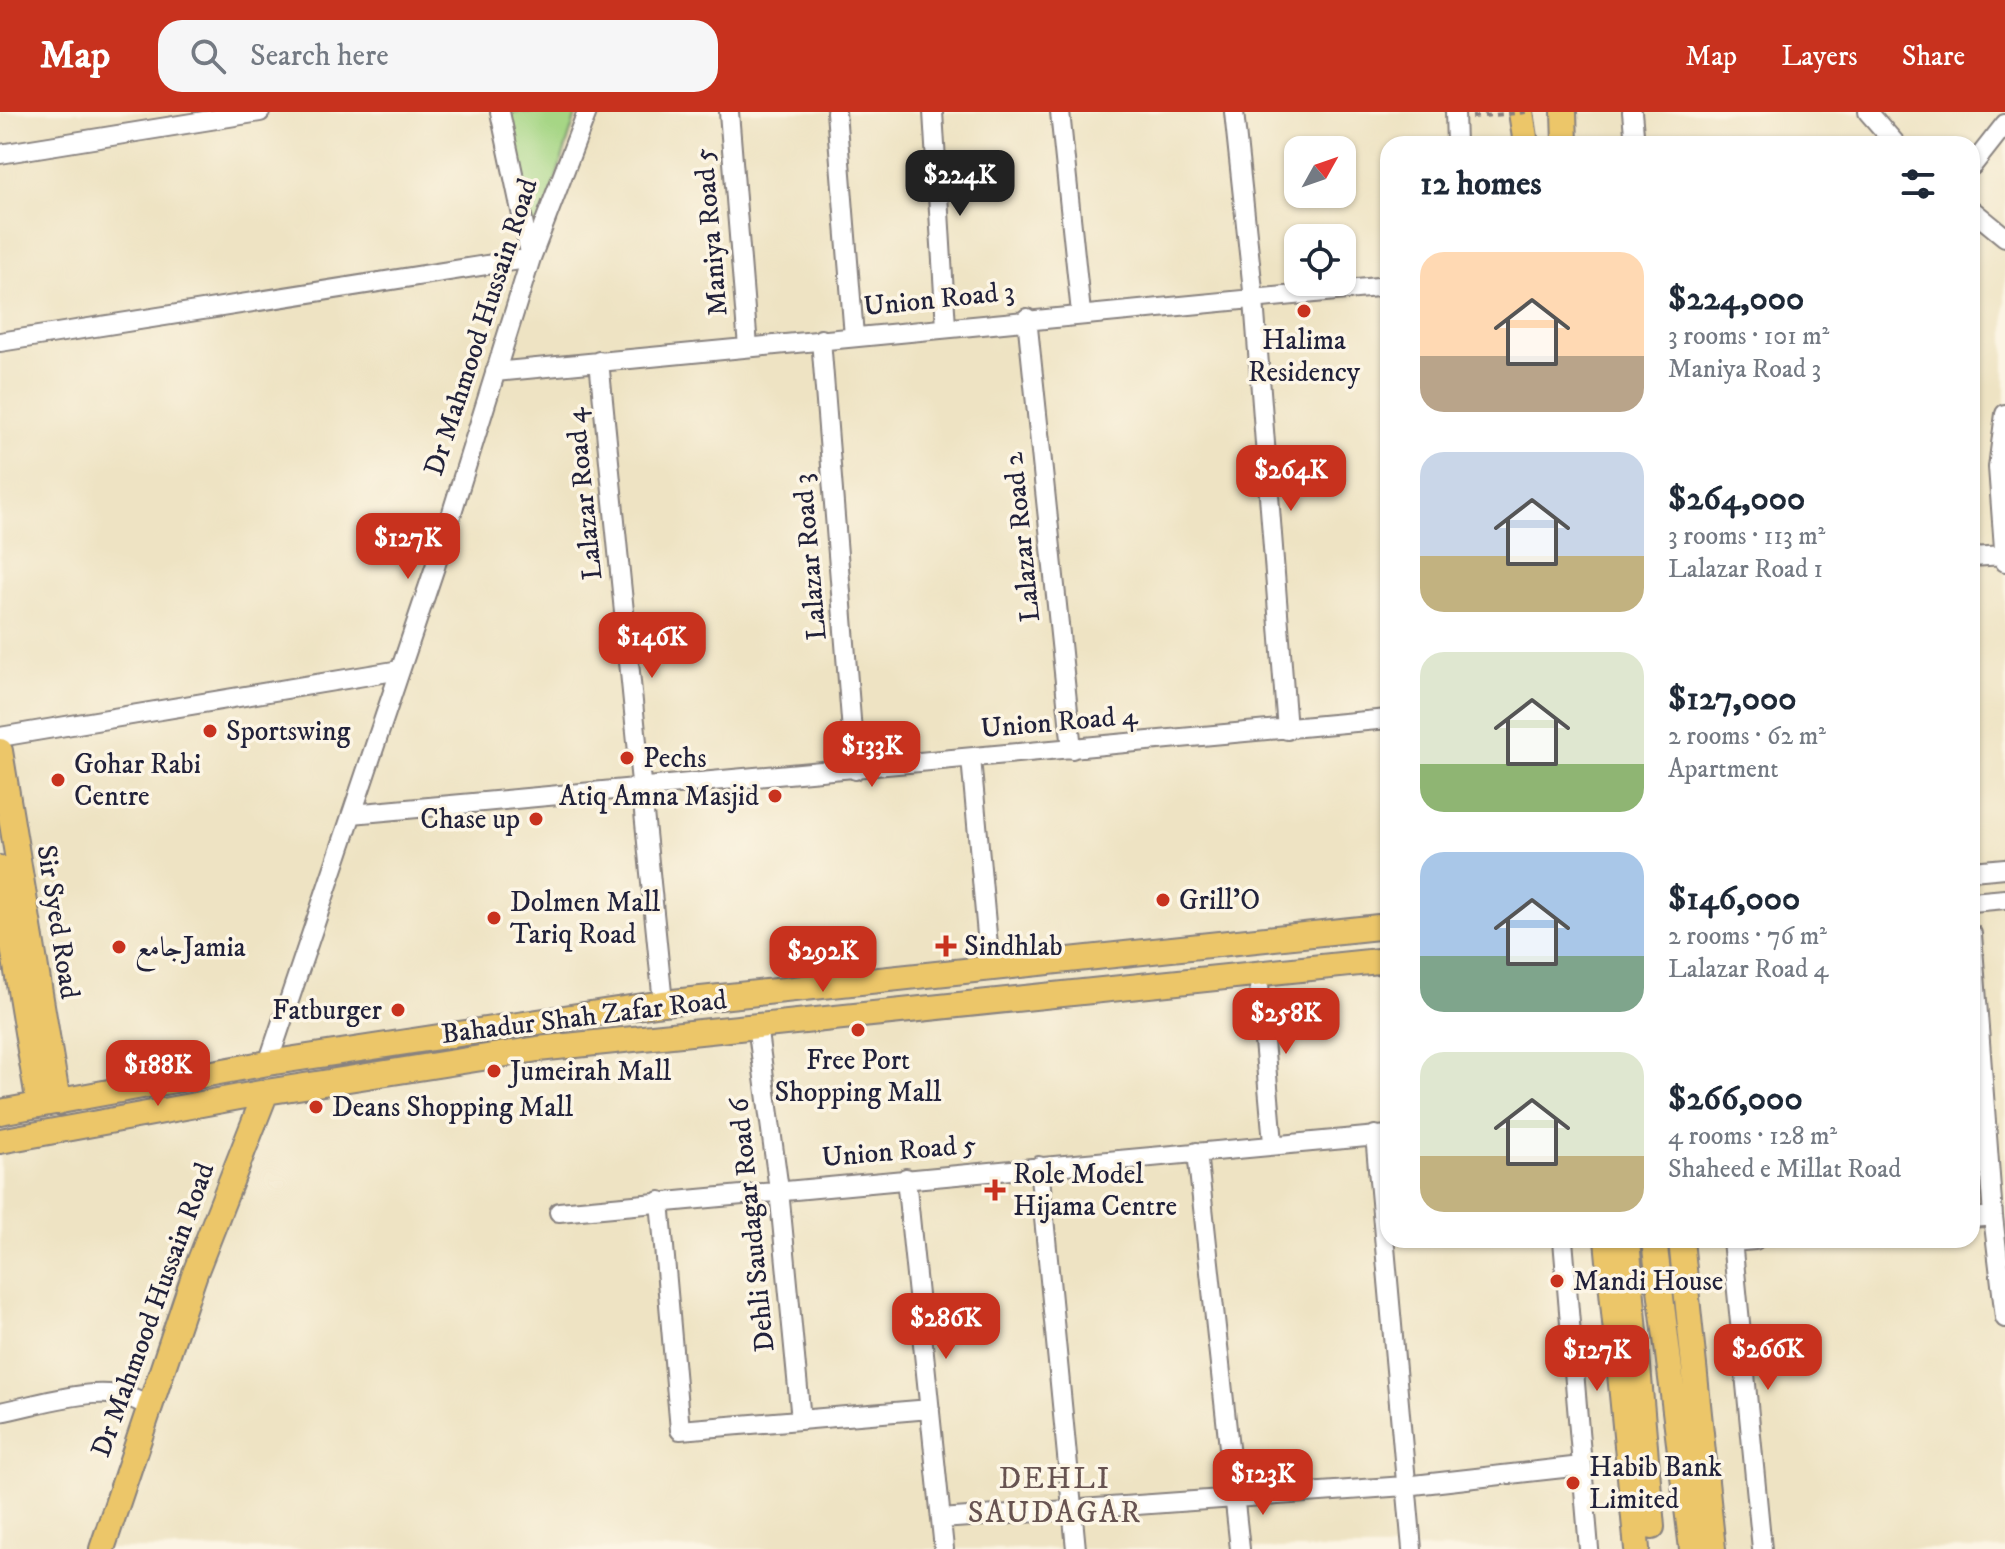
<!DOCTYPE html>
<html lang="en">
<head>
<meta charset="utf-8">
<style>
  body { margin:0; font-family:"IM FELL DW Pica",Amiri,serif; background:#f6f6f7; color:#1f2937; height:100vh; display:flex; flex-direction:column; font-size:30px; white-space:nowrap }
  * { box-sizing:border-box; margin:0 }
  p { font-size:26px; color:#747a83 }
  .icon { flex:none; width:44px; height:44px; fill:none; stroke:currentColor; stroke-width:2; stroke-linecap:round; stroke-linejoin:round }
  .map { position:relative; flex:1; overflow:hidden }
  .sheet { position:absolute; left:1380px; top:24px; width:600px; height:1112px; display:flex; flex-direction:column; background:#fff; border-radius:24px; box-shadow:0 2px 6px #0004 }
  .sheet>* { flex:none }
  .needle { width:52px; rotate:50deg }
  .buttons { position:absolute; left:1284px; top:24px; display:grid; gap:16px }
  .buttons a { display:grid; place-items:center; width:72px; height:72px; border-radius:16px; background:#fff; box-shadow:0 2px 6px #0004; font-size:40px }
  .price { position:absolute; translate:-50% -68px; padding:0 18px; border-radius:16px; background:#c8321e; color:#fff; font-size:26px; line-height:52px; filter:drop-shadow(0 2px 4px #0008) }
  .price::after { content:''; position:absolute; left:50%; top:48px; width:24px; height:18px; margin-left:-12px; background:inherit; clip-path:polygon(0 0,100% 0,50% 100%) }
  .price.on { background:#222; color:#fff }
  ul { padding:0; list-style:none }
  li { display:flex; align-items:center; gap:24px; height:200px; padding:0 40px }
  li span { display:grid; place-items:center; flex:none; width:224px; height:160px; border-radius:24px; color:#555 }
  li>.icon { margin-inline-start:auto }
  span .icon { width:96px; height:96px; fill:#fffc; stroke-width:1 }
  li b { font-size:34px }
  h2 { display:flex; justify-content:space-between; align-items:center; height:96px; padding:0 40px; font-size:34px }
  header { display:flex; align-items:center; gap:48px; box-sizing:border-box; height:112px; padding:0 40px; background:#c8321e; color:#fff }
  header strong { font-size:38px }
  nav { display:flex; gap:44px; margin-inline-start:auto; font-size:28px }
  .search { width:560px; height:72px; background:#f6f6f7; display:flex; align-items:center; gap:20px; box-sizing:border-box; padding:0 28px; border-radius:24px; color:#747a83; font-size:30px }
  .map>svg:first-child { display:block }
</style>
</head>
<body>
<header>
<strong>Map</strong>
<div class="search"><svg class="icon" aria-label="search" viewBox="0 0 24 24"><circle cx="10" cy="10" r="6"/><path d="M15 15l6 6"/></svg>Search here</div>
<nav><a>Map</a><a>Layers</a><a>Share</a></nav>
</header>
<div class="map">
<svg width="2005" height="1437" viewBox="0 0 2005 1437">
  <rect width="100%" height="100%" fill="#fcf5e5"/>
  <filter id="ink" filterUnits="userSpaceOnUse"><feTurbulence type="fractalNoise" baseFrequency=".0125" numOctaves="2"/><feDisplacementMap in="SourceGraphic" scale="16" xChannelSelector="R" yChannelSelector="G"/><feConvolveMatrix kernelMatrix="1 2 1 2 8 2 1 2 1" color-interpolation-filters="sRGB"/></filter>
  <filter id="wash" filterUnits="userSpaceOnUse"><feTurbulence type="fractalNoise" baseFrequency=".006" numOctaves="4" result="noise"/><feDisplacementMap in="SourceGraphic" scale="32" xChannelSelector="R" yChannelSelector="G"/><feGaussianBlur stdDeviation="1.8" result="paint"/><feColorMatrix in="noise" values="0 0 0 0 0 0 0 0 0 0 0 0 0 0 0 0 0 1.4 0 .05"/><feComposite in="paint" operator="in"/></filter>
  <g filter="url(#wash)">
    <rect width="100%" height="100%" fill="#eee3c3"/>
    <path fill="#a6d685" stroke="#647c60" stroke-width="2" d="M500 0H577L531 146Z"/>
  </g>
  <g filter="url(#ink)">
    <g fill="none" stroke-linecap="round" stroke-linejoin="round">
      <defs>
        <path id="minor" d="M729 0 748 235
          M836 0 854 224
          M933 0 946 215
          M1060 0 1081 201
          M1234 0 1254 188 1287 618
          M1455 0 1456 32
          M1632 0 1635 32
          M1868 0 1896 32
          M0 42 260 0
          M1972 54 2005 12
          M1972 98 2005 125
          M1027 206 1072 637
          M821 227 855 658
          M0 230 531 146 500 0
          M599 249 663 891
          M495 260 1388 174
          M2005 302 1998 355 2005 450
          M1972 445 2004 443
          M0 625 400 558
          M971 646 990 856
          M352 702 1388 607
          M1972 759 2005 756
          M1972 790 2005 787
          M1972 822 1993 1104 2005 1206
          M1258 861 1273 1031
          M757 913 779 1078 801 1308
          M268 951 435 455 531 146 587 0
          M1375 1023 1412 1437
          M1197 1040 1240 1437
          M1039 1054 1076 1437
          M906 1066 944 1437
          M660 1089 680 1318 930 1297
          M559 1100 1388 1023
          M1972 1106 1993 1104
          M1563 1128 1589 1437
          M1732 1128 1762 1437
          M1732 1130 1755 1128
          M0 1300C44 1292 111 1266 148 1295
          M941 1407 1405 1374 1581 1354"/>
        <path id="major" d="M1521 0 1526 32
          M1564 0 1565 32
          M0 639 58 990
          M0 756 39 993
          M0 1000 268 951 663 891 1388 814
          M0 1029 266 980 538 937 1388 848
          M1607 1128 1637 1437
          M1627 1128 1652 1415
          M1654 1128 1692 1437
          M1681 1128 1713 1437
          M102 1437 195 1161 266 980"/>
      </defs>
      <use href="#minor" stroke="#88827f" stroke-width="22"/>
      <use href="#major" stroke="#88827f" stroke-width="28"/>
      <use href="#minor" stroke="#fff" stroke-width="18"/>
      <use href="#major" stroke="#ecc669" stroke-width="24"/>
      <path stroke="#88827f" stroke-width="4" stroke-dasharray="6 6" stroke-linecap="butt" d="M1472 5 1527 0"/>
    </g>
  </g>
  <g fill="#c8321e" stroke="#fcf5e5" stroke-width="3">
    <circle cx="1304" cy="199" r="8"/>
    <circle cx="210" cy="619" r="8"/>
    <circle cx="627" cy="646" r="8"/>
    <circle cx="58" cy="668" r="8"/>
    <circle cx="775" cy="684" r="8"/>
    <circle cx="536" cy="707" r="8"/>
    <circle cx="1163" cy="788" r="8"/>
    <circle cx="494" cy="806" r="8"/>
    <path d="M942 822h8v8h8v8h-8v8h-8v-8h-8v-8h8z"/>
    <circle cx="119" cy="835" r="8"/>
    <circle cx="398" cy="898" r="8"/>
    <circle cx="858" cy="918" r="8"/>
    <circle cx="494" cy="959" r="8"/>
    <circle cx="316" cy="995" r="8"/>
    <path d="M991 1066h8v8h8v8h-8v8h-8v-8h-8v-8h8z"/>
    <circle cx="1557" cy="1169" r="8"/>
    <circle cx="1573" cy="1371" r="8"/>
  </g>
  <g text-anchor="middle" dominant-baseline="central" stroke-width="7" stroke-linejoin="round" paint-order="stroke">
    <g font-size="28" fill="#22223b" stroke="#fcf5e5">
      <text transform="translate(711 120) rotate(-95)">Maniya Road 5</text>
      <text transform="translate(939 187) rotate(-6)">Union Road 3</text>
      <text transform="translate(481 215) rotate(-72)">Dr Mahmood Hussain Road</text>
      <text transform="translate(584 382) rotate(-96)">Lalazar Road 4</text>
      <text transform="translate(1022 425) rotate(-96)">Lalazar Road 2</text>
      <text transform="translate(810 445) rotate(-95)">Lalazar Road 3</text>
      <text transform="translate(1059 610) rotate(-5)">Union Road 4</text>
      <text transform="translate(58 810) rotate(81)">Sir Syed Road</text>
      <text transform="translate(584 905) rotate(-7)">Bahadur Shah Zafar Road</text>
      <text transform="translate(899 1039) rotate(-5)">Union Road 5</text>
      <text transform="translate(752 1113) rotate(-96)">Dehli Saudagar Road 6</text>
      <text transform="translate(153 1198) rotate(-70)">Dr Mahmood Hussain Road</text>
    </g>
    <g font-size="28" fill="#22223b" stroke="#fcf5e5" text-anchor="start">
      <text x="1304" y="228" text-anchor="middle">Halima<tspan x="1304" dy="32">Residency</tspan></text>
      <text x="226" y="619">Sportswing</text>
      <text x="643" y="646">Pechs</text>
      <text x="74" y="652">Gohar Rabi<tspan x="74" dy="32">Centre</tspan></text>
      <text x="759" y="684" text-anchor="end">Atiq Amna Masjid</text>
      <text x="520" y="707" text-anchor="end">Chase up</text>
      <text x="1179" y="788">Grill'O</text>
      <text x="510" y="790">Dolmen Mall<tspan x="510" dy="32">Tariq Road</tspan></text>
      <text x="964" y="834">Sindhlab</text>
      <text x="135" y="835">جامعJamia</text>
      <text x="382" y="898" text-anchor="end">Fatburger</text>
      <text x="858" y="948" text-anchor="middle">Free Port<tspan x="858" dy="32">Shopping Mall</tspan></text>
      <text x="510" y="959">Jumeirah Mall</text>
      <text x="332" y="995">Deans Shopping Mall</text>
      <text x="1013" y="1062">Role Model<tspan x="1013" dy="32">Hijama Centre</tspan></text>
      <text x="1573" y="1169">Mandi House</text>
      <text x="1589" y="1355">Habib Bank<tspan x="1589" dy="32">Limited</tspan></text>
    </g>
    <g font-size="30" letter-spacing="2" fill="#675351" stroke="#fcf5e5">
      <text x="1055" y="1367">DEHLI<tspan x="1055" dy="34">SAUDAGAR</tspan></text>
    </g>
  </g>
</svg>
<div class="buttons">
<a><svg class="needle" viewBox="-14 -14 28 28"><path d="M0-13l5 13h-10z" fill="#e53935"/><path d="M0 13l5-13h-10z" fill="#747a83"/></svg></a>
<a><svg class="icon" aria-label="locate" viewBox="0 0 24 24"><circle cx="12" cy="12" r="6"/><path d="M12 2v4M12 18v4M2 12h4M18 12h4"/></svg></a>
</div>
<b class="price on" style="left:960px;top:106px">$224K</b>
<b class="price" style="left:1291px;top:401px">$264K</b>
<b class="price" style="left:408px;top:469px">$127K</b>
<b class="price" style="left:652px;top:568px">$146K</b>
<b class="price" style="left:872px;top:677px">$133K</b>
<b class="price" style="left:823px;top:882px">$292K</b>
<b class="price" style="left:1286px;top:944px">$258K</b>
<b class="price" style="left:158px;top:996px">$188K</b>
<b class="price" style="left:946px;top:1249px">$286K</b>
<b class="price" style="left:1768px;top:1280px">$266K</b>
<b class="price" style="left:1597px;top:1281px">$127K</b>
<b class="price" style="left:1263px;top:1405px">$123K</b>
<section class="sheet">
<h2>12 homes<svg class="icon" aria-label="filters" viewBox="0 0 24 24"><path d="M4 7h16M4 17h16"/><circle cx="9" cy="7" r="2"/><circle cx="15" cy="17" r="2"/></svg></h2>
<ul>
<li><span style="background:linear-gradient(#ffd9b3 65%,#b9a48a 0)"><svg class="icon" aria-label="home" viewBox="0 0 24 24"><path d="M3 11l9-7 9 7M6 9v11h12V9"/></svg></span><div><b>$224,000</b><p>3 rooms · 101 m²</p><p>Maniya Road 3</p></div></li>
<li><span style="background:linear-gradient(#c9d6e8 65%,#c2b280 0)"><svg class="icon" aria-label="home" viewBox="0 0 24 24"><path d="M3 11l9-7 9 7M6 9v11h12V9"/></svg></span><div><b>$264,000</b><p>3 rooms · 113 m²</p><p>Lalazar Road 1</p></div></li>
<li><span style="background:linear-gradient(#dfe7d0 70%,#8fb573 0)"><svg class="icon" aria-label="home" viewBox="0 0 24 24"><path d="M3 11l9-7 9 7M6 9v11h12V9"/></svg></span><div><b>$127,000</b><p>2 rooms · 62 m²</p><p>Apartment</p></div></li>
<li><span style="background:linear-gradient(#a9c7e8 65%,#7fa58c 0)"><svg class="icon" aria-label="home" viewBox="0 0 24 24"><path d="M3 11l9-7 9 7M6 9v11h12V9"/></svg></span><div><b>$146,000</b><p>2 rooms · 76 m²</p><p>Lalazar Road 4</p></div></li>
<li><span style="background:linear-gradient(#dfe7d0 65%,#c2b280 0)"><svg class="icon" aria-label="home" viewBox="0 0 24 24"><path d="M3 11l9-7 9 7M6 9v11h12V9"/></svg></span><div><b>$266,000</b><p>4 rooms · 128 m²</p><p>Shaheed e Millat Road</p></div></li>
</ul>
</section>
</div>
</body>
</html>
